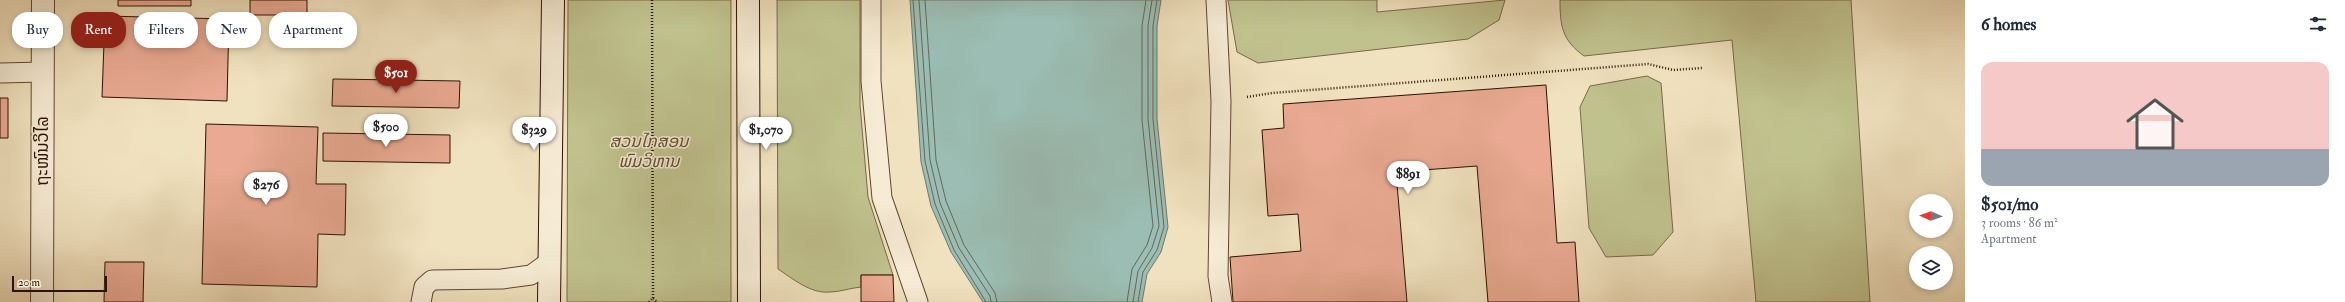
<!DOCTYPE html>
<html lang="en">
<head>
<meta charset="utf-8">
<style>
  body { margin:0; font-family:"IM FELL Double Pica","Noto Sans Lao",serif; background:#f6f6f7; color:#1f2937; height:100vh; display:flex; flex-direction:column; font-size:15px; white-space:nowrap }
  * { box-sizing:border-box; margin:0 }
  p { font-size:13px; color:#747a83 }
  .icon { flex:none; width:22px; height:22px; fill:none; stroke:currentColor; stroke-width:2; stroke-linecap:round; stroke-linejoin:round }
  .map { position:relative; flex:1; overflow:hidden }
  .sheet { display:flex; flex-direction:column; background:#fff; width:380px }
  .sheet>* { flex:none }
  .hud { position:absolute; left:12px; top:12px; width:380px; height:36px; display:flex; gap:8px }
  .needle { width:26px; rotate:272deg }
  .buttons { position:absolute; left:1909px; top:194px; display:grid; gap:8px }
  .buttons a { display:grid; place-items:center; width:44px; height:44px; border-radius:50%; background:#fff; box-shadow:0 2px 6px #0003; font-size:20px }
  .scale { position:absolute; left:12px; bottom:10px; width:95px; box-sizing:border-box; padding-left:4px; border:2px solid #2e1100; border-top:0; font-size:11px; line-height:14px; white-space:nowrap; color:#2e1100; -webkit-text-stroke:3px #f6ecd5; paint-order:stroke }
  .price { position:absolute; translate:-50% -34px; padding:0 9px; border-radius:14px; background:#fff; color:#222; font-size:13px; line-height:26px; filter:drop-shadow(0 1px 2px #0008) }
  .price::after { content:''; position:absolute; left:50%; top:24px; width:12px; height:9px; margin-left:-6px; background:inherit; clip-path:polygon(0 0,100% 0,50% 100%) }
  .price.active { background:#8f2418; color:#fff }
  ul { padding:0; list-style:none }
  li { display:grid; align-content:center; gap:8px; height:212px; padding:0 16px }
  li span { display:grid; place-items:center; height:124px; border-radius:12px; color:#555 }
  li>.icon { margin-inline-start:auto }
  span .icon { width:72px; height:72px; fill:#fffc; stroke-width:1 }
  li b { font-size:17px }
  h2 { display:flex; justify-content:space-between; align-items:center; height:48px; padding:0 16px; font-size:17px }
  .tag { padding:0 14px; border-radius:16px; background:#fff; box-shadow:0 2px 6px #0003; font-size:14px; line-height:36px }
  .tag.active { background:#8f2418; color:#fff }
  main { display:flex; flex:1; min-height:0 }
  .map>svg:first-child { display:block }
</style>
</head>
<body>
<main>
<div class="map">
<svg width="1965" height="302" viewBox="0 0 1965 302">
  <rect width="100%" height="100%" fill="#f1e2bf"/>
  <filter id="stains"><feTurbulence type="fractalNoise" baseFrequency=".005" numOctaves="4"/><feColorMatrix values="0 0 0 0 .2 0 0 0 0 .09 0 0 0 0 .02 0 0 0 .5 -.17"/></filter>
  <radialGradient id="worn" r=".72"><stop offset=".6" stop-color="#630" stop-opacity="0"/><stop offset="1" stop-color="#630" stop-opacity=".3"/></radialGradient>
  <path fill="#c0c28e" stroke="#776a47" d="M568 0H731V302H567Z
    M777 0H860V105L868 197 893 275H861V287C850 288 840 292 830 292 811 294 793 279 778 269Z
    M1228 0H1377V12L1505 0 1499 20 1468 39 1258 63 1237 52Z
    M1560 0H1851L1870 302H1756L1732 40 1584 56C1562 40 1560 26 1560 0Z
    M1647 76 1661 83 1673 232 1653 255 1606 257 1589 228 1580 107 1590 86Z"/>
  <path fill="#9bbdb3" stroke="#6f786b" d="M910 0H1161L1157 26V119L1168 227 1161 252 1147 274 1142 302H983L951 252 931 206 921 162Z"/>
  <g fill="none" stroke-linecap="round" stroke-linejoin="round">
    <path stroke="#64675a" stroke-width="1" d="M913 0 925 161 935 204 954 250 986 302
      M919 0 930 160 940 203 959 248 990 296 991 302
      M925 0 936 160 946 201 964 245 995 293 997 302
      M1127 302 1132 269 1147 245 1153 226 1142 120V26L1146 0
      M1133 302 1138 271 1152 248 1159 226 1148 119V26L1152 0
      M1138 302 1143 272 1157 250 1164 227 1153 119V26L1157 0"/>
  </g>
  <path fill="#e9a992" stroke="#2e1100" d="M118 0H191V6H118Z
    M250 0H307V15H250Z
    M105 16 229 19 227 101 102 97Z
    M333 79 460 81 459 108 332 106Z
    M1546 85 1557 243 1575 242 1579 302H1488L1477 166 1396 172 1407 302H1233L1230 257 1301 251 1298 214 1268 216 1262 130 1284 128 1283 104Z
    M0 98H8V138H0Z
    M206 124 318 127 316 184H346L345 235 318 234 317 287 202 284Z
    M323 133 450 135V163L323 161Z
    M105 262H144L143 302H104Z
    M861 275H893L894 302H861Z"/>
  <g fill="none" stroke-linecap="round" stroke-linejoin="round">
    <defs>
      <path id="lane" d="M871 0V81L882 198 918 302
        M1216 0 1221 101 1218 276 1222 302
        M0 73 43 72
        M421 302 424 287 432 280 502 279 531 275 549 262"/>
      <path id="street" d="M42 302 43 0"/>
      <path id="secondary" d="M748 0 749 302
        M549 302 553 0"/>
    </defs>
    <use href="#lane" stroke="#5f4530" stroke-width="21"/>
    <use href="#street" stroke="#5f4530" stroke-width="24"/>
    <use href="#secondary" stroke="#2e1100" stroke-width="24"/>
    <path stroke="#2e1100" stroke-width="2.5" stroke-dasharray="1 2" stroke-linecap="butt" d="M652 0 653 298
      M1247 97 1272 93 1648 64 1673 70 1702 68
      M649 302 653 298 657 302"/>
    <use href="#lane" stroke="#f6ecd5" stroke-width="19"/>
    <use href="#street" stroke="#f6ecd5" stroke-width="22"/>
    <use href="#secondary" stroke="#f6ecd5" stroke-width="22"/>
  </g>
  <g text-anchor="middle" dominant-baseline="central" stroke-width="3" stroke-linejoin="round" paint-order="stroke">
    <g font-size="17" font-style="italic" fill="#614f32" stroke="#f6ecd5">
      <text x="649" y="141">ສວນໄກສອນ<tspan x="649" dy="20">ພົມວິຫານ</tspan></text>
    </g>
    <g font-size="17" fill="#2e1100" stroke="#f6ecd5">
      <text transform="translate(42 151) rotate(-90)">ຖະໜົນວິໄລ</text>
    </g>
  </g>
  <rect width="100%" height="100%" filter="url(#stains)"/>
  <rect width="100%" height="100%" fill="url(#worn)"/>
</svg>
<div class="buttons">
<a><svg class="needle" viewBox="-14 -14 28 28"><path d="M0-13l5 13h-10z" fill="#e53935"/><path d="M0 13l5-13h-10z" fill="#747a83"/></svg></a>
<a><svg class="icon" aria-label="layers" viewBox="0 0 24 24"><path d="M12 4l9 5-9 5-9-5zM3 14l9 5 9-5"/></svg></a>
</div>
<div class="scale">20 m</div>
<b class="price active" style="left:396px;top:94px">$501</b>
<b class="price" style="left:386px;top:148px">$500</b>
<b class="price" style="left:534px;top:151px">$329</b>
<b class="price" style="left:766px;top:151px">$1,070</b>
<b class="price" style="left:1408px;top:195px">$891</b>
<b class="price" style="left:266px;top:206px">$276</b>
<div class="hud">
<a class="tag">Buy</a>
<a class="tag active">Rent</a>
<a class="tag">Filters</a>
<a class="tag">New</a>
<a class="tag">Apartment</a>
</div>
</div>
<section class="sheet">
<h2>6 homes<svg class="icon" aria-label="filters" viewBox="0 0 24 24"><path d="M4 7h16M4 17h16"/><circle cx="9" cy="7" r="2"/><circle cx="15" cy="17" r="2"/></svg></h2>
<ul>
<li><span style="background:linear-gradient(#f6c9c9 70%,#9aa5b1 0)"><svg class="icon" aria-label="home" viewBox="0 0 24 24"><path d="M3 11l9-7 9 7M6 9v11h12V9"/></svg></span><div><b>$501/mo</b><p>3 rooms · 86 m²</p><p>Apartment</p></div></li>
</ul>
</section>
</main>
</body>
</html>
